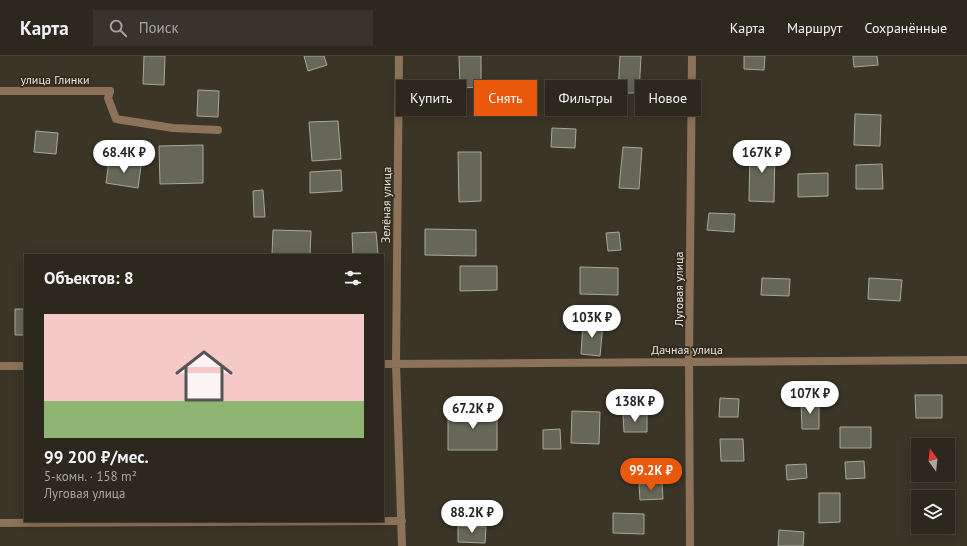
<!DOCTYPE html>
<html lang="ru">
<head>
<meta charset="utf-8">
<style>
  body { margin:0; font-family:"PT Sans",sans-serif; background:#38342b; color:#f1f3f6; height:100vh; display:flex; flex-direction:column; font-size:15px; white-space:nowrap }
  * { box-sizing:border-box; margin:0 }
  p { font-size:13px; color:#a6a6a4 }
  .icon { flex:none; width:22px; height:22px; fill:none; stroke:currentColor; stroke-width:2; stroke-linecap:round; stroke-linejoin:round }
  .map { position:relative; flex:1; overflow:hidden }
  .panel { position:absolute; left:24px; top:198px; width:360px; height:268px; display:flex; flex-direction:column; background:#2c281e; border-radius:0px; box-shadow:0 2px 10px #0003,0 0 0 1px #48443c }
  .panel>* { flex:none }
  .top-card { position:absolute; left:396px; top:24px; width:380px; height:36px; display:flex; gap:8px }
  .needle { width:26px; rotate:345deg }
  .tools { position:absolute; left:911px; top:382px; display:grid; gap:8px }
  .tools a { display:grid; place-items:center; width:44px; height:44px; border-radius:0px; background:#2c281e; box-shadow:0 2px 10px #0003,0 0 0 1px #48443c; font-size:20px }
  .price { position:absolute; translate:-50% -34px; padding:0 9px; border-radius:14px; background:#fff; color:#222; font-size:13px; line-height:26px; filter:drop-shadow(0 1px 2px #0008) }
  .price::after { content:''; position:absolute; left:50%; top:24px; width:12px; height:9px; margin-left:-6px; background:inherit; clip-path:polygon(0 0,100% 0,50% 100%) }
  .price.current { background:#ea580c; color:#fff }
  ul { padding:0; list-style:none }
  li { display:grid; align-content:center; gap:8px; height:212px; padding:0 20px }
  li span { display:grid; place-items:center; height:124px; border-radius:0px; color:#555 }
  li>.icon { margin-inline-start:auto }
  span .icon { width:72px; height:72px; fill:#fffc; stroke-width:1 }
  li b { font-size:17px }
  h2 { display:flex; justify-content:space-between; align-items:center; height:48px; padding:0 20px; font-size:17px }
  .chip { padding:0 14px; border-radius:0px; background:#2c281e; box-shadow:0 2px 10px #0003,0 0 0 1px #48443c; font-size:14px; line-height:36px }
  .chip.current { background:#ea580c; color:#fff }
  header { display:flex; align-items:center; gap:24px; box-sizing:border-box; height:56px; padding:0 20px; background:#2c281e; border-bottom:1px solid #48443c }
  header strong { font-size:19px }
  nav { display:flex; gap:22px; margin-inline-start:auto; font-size:14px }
  .search { width:280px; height:36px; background:#38342b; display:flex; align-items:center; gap:10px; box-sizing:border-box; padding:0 14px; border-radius:0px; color:#a6a6a4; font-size:15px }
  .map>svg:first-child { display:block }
</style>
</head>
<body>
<header>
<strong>Карта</strong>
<div class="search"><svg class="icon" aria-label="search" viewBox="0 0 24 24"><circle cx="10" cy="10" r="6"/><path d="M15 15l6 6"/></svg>Поиск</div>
<nav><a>Карта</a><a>Маршрут</a><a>Сохранённые</a></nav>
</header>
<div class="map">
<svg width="967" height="490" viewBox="0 0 967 490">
  <rect width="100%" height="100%" fill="#3b3528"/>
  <path fill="#666758" stroke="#a7a998" d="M144 0H165L164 29 143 28Z
    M304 0H324L327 9 308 15Z
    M459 0H481V31L460 32Z
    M620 0H641L639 37H618Z
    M744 0H765L764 14 744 13Z
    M853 0H877L878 9 854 11Z
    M198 34 219 35 218 61 197 60Z
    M855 58 881 59 880 90 854 89Z
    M338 65 341 103 312 105 309 66Z
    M552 72 576 73 575 92 551 91Z
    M36 75 58 77 56 98 34 96Z
    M203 89V127L160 128 159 90Z
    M623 91 642 92 639 133 619 132Z
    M750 91 775 92 774 146 749 145Z
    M458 96H481V145L459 146Z
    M109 105 141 110 138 132 106 127Z
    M882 108 883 133H856V109Z
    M341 114 342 135 310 137V116Z
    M828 117V140L798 141V118Z
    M263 134 265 161H254L253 135Z
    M709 157 735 158 734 176 707 174Z
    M425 173 476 174V200L425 199Z
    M273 174 311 175 310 199H272Z
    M376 176 378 198 353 199 352 177Z
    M619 176 621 194 608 195 606 177Z
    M460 210H497V234L460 235Z
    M580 211 618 212V239L580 238Z
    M762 222 790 223 789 240 761 239Z
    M869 222 902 224 900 245 868 243Z
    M15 253H25V279H15Z
    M583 267 603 268 600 300 581 298Z
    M915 339H942V362H916Z
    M720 342 739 343 738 361H719Z
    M801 346H819V373H802Z
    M497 354V394H448V355Z
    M572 355 600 356 599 388 571 387Z
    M647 357V376H624L623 358Z
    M840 371H871V392H840Z
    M560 373 561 393H543V374Z
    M720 383H743L744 405H721Z
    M864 405 865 422 846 423 845 406Z
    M806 408 807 422 787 424 786 409Z
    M662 427 663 443 640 444 639 428Z
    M819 437H840V466L819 467Z
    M613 457 644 458V478L613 477Z
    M458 470 486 471 485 487 458 486Z
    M779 474 804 476 803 490H778Z"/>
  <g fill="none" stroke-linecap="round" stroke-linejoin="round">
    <path stroke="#8c7259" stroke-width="8" d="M110 35 108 42 116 63 173 72 218 74"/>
    <path stroke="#8c7259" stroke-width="8" d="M399 0 396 308 402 490
      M0 35H110
      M383 308 967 304
      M0 310H25
      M383 465H402
      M0 467 380 465
      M690 490 689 305 692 0"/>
  </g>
  <g text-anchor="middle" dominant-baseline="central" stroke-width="3.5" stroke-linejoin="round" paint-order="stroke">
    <g font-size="12" fill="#e9e5dd" stroke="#312b1e">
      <text x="55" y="23">улица Глинки</text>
      <text transform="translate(386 149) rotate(-89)">Зелёная улица</text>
      <text transform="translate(678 233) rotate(-90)">Луговая улица</text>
      <text x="687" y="293">Дачная улица</text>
    </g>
  </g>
</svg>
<div class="tools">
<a><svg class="needle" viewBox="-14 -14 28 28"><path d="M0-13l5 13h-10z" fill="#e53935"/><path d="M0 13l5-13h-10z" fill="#a6a6a4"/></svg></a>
<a><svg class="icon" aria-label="layers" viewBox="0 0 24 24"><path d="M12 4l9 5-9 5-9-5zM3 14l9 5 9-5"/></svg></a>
</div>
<b class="price" style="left:124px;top:118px">68.4K ₽</b>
<b class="price" style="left:762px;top:118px">167K ₽</b>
<b class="price" style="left:592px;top:283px">103K ₽</b>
<b class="price" style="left:810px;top:359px">107K ₽</b>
<b class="price" style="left:635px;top:367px">138K ₽</b>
<b class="price" style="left:473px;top:374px">67.2K ₽</b>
<b class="price current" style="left:651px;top:436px">99.2K ₽</b>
<b class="price" style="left:472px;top:478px">88.2K ₽</b>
<div class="top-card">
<a class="chip">Купить</a>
<a class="chip current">Снять</a>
<a class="chip">Фильтры</a>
<a class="chip">Новое</a>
</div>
<section class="panel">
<h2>Объектов: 8<svg class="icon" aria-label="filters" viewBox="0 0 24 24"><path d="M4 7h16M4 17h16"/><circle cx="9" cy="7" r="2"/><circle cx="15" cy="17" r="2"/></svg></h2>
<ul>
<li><span style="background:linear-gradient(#f6c9c9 70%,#8fb573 0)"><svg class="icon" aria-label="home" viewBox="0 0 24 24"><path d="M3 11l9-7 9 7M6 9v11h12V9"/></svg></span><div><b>99 200 ₽/мес.</b><p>5-комн. · 158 m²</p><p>Луговая улица</p></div></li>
</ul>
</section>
</div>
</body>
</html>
